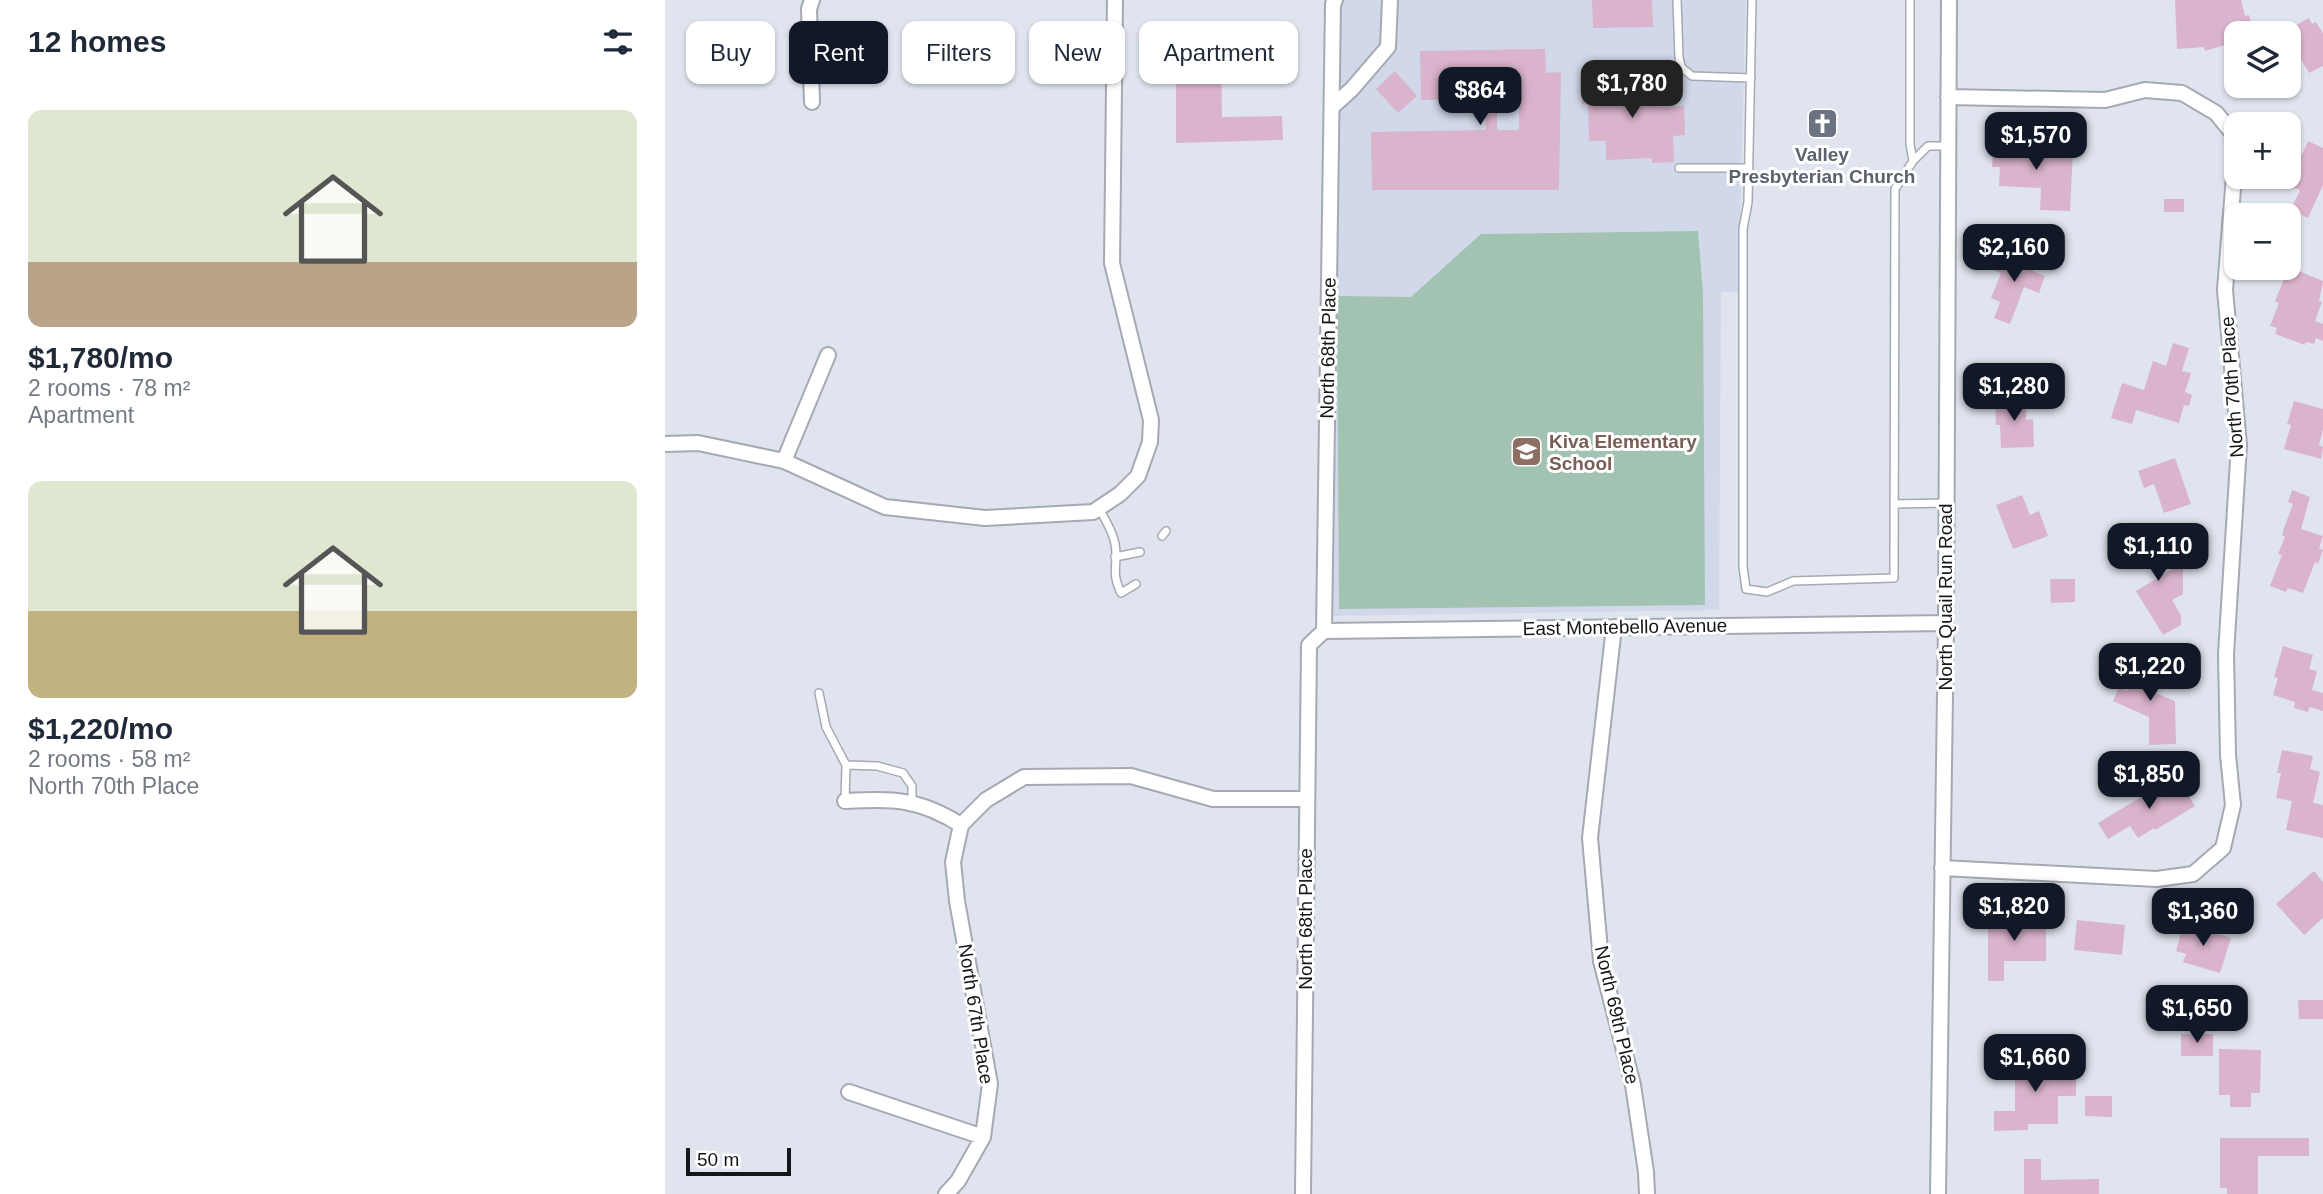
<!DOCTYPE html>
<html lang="en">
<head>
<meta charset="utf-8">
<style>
  body { margin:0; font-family:Helvetica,sans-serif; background:#f2f2f3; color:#1f2937; height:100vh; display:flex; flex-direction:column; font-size:26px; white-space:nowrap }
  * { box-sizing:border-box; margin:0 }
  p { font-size:23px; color:#747a83 }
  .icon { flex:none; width:38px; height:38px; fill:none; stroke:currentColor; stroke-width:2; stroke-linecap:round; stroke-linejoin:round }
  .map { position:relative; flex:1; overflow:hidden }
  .panel { display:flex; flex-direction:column; background:#fff; width:665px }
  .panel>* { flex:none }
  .banner { position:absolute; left:21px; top:21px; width:665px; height:63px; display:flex; gap:14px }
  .controls { position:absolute; left:1559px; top:21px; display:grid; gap:14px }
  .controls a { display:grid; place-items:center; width:77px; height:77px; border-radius:14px; background:#fff; box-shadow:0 2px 5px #0004; font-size:35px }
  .scale { position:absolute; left:21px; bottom:18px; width:105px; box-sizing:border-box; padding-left:7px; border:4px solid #15161a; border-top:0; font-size:19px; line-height:24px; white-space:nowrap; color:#15161a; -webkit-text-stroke:5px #fff; paint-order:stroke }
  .price { position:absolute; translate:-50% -60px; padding:0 16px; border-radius:14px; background:#111827; color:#fff; font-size:23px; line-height:46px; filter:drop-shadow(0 2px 4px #0008) }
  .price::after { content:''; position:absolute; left:50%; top:42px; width:21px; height:16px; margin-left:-10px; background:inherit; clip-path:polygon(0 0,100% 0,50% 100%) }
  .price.current { background:#222; color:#fff }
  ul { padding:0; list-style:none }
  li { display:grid; align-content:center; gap:14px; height:371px; padding:0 28px }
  li span { display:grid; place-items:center; height:217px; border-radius:14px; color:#555 }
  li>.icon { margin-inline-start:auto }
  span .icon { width:126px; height:126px; fill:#fffc; stroke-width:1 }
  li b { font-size:30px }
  h2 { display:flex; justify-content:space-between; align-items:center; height:84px; padding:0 28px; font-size:30px }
  .chip { padding:0 24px; border-radius:14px; background:#fff; box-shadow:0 2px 5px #0004; font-size:24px; line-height:63px }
  .chip.current { background:#111827; color:#fff }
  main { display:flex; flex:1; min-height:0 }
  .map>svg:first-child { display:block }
</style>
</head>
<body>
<main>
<section class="panel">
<h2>12 homes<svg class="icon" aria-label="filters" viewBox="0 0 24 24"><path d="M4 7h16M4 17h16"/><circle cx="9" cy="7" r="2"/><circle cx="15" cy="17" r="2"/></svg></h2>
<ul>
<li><span style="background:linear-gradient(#dfe7d0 70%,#b9a48a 0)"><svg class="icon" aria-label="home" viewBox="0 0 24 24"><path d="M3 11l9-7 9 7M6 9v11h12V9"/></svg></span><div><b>$1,780/mo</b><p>2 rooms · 78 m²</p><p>Apartment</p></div></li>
<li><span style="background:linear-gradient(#dfe7d0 60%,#c2b280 0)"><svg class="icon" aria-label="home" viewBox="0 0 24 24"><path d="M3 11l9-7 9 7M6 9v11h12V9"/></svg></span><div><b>$1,220/mo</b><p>2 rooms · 58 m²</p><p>North 70th Place</p></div></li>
</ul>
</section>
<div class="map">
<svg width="1658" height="1194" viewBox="0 0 1658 1194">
  <rect width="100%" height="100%" fill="#e0e4ee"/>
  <path fill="#d1d8e9" d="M671 0H1081L1073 292H1056L1054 610 665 616Z"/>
  <path fill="#a2c2b2" d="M1033 231 1038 294 1040 605 674 609 672 296 746 297 816 234Z"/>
  <path fill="#dab4cc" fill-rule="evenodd" d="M927 0H987L988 27 928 28Z
    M1510 0H1576L1580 16 1584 15 1589 33H1572V64H1568L1563 44 1540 51 1539 47 1512 49Z
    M1644 18 1647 24 1651 22 1658 33V66L1644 73 1633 54 1630 56 1624 45V29Z
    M556 47 557 117 617 116 618 140 511 143V48Z
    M880 49 881 73 896 72 894 190H707L706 132 821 130 820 107H801V99L756 100 755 51ZM854 106V130H832V107Z
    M50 68H66V84H49Z
    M730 71 752 96 733 113 711 89Z
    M993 81 994 107 1019 106 1020 135 1008 136 1009 162 987 163V158L941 160V141H924L923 104H917L916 83Z
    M1329 139 1347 140V146H1365V149L1408 151 1405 211 1375 210 1376 188 1334 186 1335 167H1327Z
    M1643 141 1658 148V185L1643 218 1626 210 1635 190 1626 186 1637 162 1634 161Z
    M1499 199H1519V212H1499Z
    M1338 250 1371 263 1368 271 1380 276 1374 293 1359 287 1345 324 1329 318 1335 302 1326 298 1336 273 1330 271Z
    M1624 267 1658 281 1654 301 1657 302 1650 321 1658 324V341L1651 338 1649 344 1641 342 1640 345 1610 334 1612 328 1605 326 1614 303 1610 301Z
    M1508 343 1524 348 1517 371 1526 373 1520 392 1527 395 1524 406 1519 405 1514 423 1471 410 1467 424 1446 418 1457 383 1479 390 1488 361 1501 366Z
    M1361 398V420L1368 419 1369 447 1336 448 1335 425H1331L1330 399Z
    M1629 401 1658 409V429L1654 445 1658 447 1656 459 1619 449 1626 425 1622 424Z
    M1510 458 1526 504 1499 513 1489 484 1479 488 1473 471Z
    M1627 490 1645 497 1636 529 1658 536 1654 548 1658 550 1653 564 1650 562 1638 593 1623 588 1621 592 1605 586 1617 555 1613 554 1620 537 1617 535 1619 528 1628 504 1623 502Z
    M1357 495 1365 515 1374 511 1383 536 1348 549 1331 505Z
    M1452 549H1518V594L1507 600 1516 615V625L1498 635 1471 591 1507 569H1452Z
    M1385 579H1410V602L1386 603Z
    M1618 646 1648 655 1644 669 1652 671 1647 690 1658 693V711L1645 707 1643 712 1629 708 1630 702 1608 695 1613 678 1609 677Z
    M1468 658H1488V692L1510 701 1511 744 1484 745V717L1448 701 1454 687 1462 691 1468 677Z
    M1617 750 1648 756 1645 769 1655 772 1648 803 1658 805V838L1621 830 1627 801 1611 798 1616 773H1612Z
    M1514 780 1530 806 1490 830 1489 828 1473 838 1465 826 1443 839 1433 823 1493 787 1496 791Z
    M1649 871 1658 882V918L1639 935 1611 904Z
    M1330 912H1342V918H1381V961H1339V981H1323V921H1330Z
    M1412 920 1460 925 1457 955 1409 950Z
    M1519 923 1566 938 1555 973 1518 962 1521 954 1511 951Z
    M1633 1000H1658V1019H1634Z
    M1516 1034H1548V1056H1516Z
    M1355 1047H1366V1055L1387 1054V1078H1411V1096H1393V1124H1363V1130L1329 1131V1111H1350V1074H1356Z
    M1554 1049 1596 1050 1595 1093H1586V1107H1565V1095H1554Z
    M1420 1096H1447V1117L1420 1116Z
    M1555 1138H1644V1156H1593V1194H1562V1188H1555Z
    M1359 1159H1376V1180L1434 1179V1194H1359Z"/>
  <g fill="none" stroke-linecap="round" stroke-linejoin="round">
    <defs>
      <path id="service" d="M1012 0 1014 57 1016 67 1027 76 1086 78
        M1087 0 1083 202 1078 229V567L1081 589 1102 592 1128 581 1229 578 1230 189 1248 161 1245 144V0
        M1248 161 1263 146H1283
        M1014 168H1084
        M1230 504 1280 503
        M434 508C440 520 448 531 450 544 454 565 445 570 456 593L471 584
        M497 536 501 531
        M450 557 475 552
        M154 693 161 727 181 765 180 801
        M181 765 212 766 238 773 247 786V802"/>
      <path id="minor" d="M147 102 144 9 147 0
        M667 107 687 89 723 47 725 0
        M0 444 33 443 119 461 220 507 320 518 428 512 455 494 473 476 485 442 486 420 447 263 450 0
        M119 461 163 355
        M949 627 925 838 936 961 968 1085 981 1172 982 1194
        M659 631 668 4 670 0
        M180 801C229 799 253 798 296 825
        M296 825 321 800 359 777 466 776 548 799H641
        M1277 868 1492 879 1528 874 1558 848 1568 805 1563 755 1561 654 1574 445 1560 290 1570 163 1569 135 1551 113 1517 93 1480 90 1440 100 1283 97
        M184 1092 318 1137
        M281 1194 293 1181 318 1137 325 1084 292 901 288 862 296 825
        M638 1194 644 645 659 631 1281 623
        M1273 1194 1281 623 1284 0"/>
    </defs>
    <use href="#service" stroke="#a5a9b2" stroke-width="10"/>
    <use href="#minor" stroke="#a5a9b2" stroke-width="18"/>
    <use href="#service" stroke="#fff" stroke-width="7"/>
    <use href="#minor" stroke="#fff" stroke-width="14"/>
  </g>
  <defs>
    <symbol id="church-square" viewBox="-11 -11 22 22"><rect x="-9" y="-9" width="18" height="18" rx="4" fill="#6b7280" stroke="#fff"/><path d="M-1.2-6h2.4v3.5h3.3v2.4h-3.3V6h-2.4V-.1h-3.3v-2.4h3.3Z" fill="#fff"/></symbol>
    <symbol id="school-square" viewBox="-11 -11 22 22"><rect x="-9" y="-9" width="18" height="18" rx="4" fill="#8d6e63" stroke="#fff"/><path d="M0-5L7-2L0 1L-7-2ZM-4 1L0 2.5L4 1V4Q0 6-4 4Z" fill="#fff"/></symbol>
  </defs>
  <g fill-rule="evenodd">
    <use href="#church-square" x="1140" y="106" width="35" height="35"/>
    <use href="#school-square" x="844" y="434" width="35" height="35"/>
  </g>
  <g text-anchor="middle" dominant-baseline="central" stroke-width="6" stroke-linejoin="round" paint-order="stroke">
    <g font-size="19" font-weight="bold" fill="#5b616d" stroke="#fff">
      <text x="1157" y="154">Valley<tspan x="1157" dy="22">Presbyterian Church</tspan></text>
    </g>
    <g font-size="19" fill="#15161a" stroke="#fff">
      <text transform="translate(663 348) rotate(-89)">North 68th Place</text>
      <text transform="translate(1567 387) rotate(-94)">North 70th Place</text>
      <text transform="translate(1280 597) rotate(-90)">North Quail Run Road</text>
      <text transform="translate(960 627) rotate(-1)">East Montebello Avenue</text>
      <text transform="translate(640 919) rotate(-90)">North 68th Place</text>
      <text transform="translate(311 1014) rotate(81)">North 67th Place</text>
      <text transform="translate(952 1015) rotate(77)">North 69th Place</text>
    </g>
    <g font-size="19" font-weight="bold" fill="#785e54" stroke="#fff" text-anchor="start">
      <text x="884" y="441">Kiva Elementary<tspan x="884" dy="22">School</tspan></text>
    </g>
  </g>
</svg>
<div class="controls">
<a><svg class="icon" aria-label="layers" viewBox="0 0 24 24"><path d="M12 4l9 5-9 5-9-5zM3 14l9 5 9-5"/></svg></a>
<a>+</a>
<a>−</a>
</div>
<div class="scale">50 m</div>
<b class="price current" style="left:967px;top:120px">$1,780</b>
<b class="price" style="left:815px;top:127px">$864</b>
<b class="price" style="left:1371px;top:172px">$1,570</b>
<b class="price" style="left:1349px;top:284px">$2,160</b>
<b class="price" style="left:1349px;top:423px">$1,280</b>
<b class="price" style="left:1493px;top:583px">$1,110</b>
<b class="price" style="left:1485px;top:703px">$1,220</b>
<b class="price" style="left:1484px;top:811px">$1,850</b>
<b class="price" style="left:1349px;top:943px">$1,820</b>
<b class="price" style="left:1538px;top:948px">$1,360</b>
<b class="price" style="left:1532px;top:1045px">$1,650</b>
<b class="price" style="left:1370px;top:1094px">$1,660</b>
<div class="banner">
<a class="chip">Buy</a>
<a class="chip current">Rent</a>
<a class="chip">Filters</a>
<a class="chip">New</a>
<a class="chip">Apartment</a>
</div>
</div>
</main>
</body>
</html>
